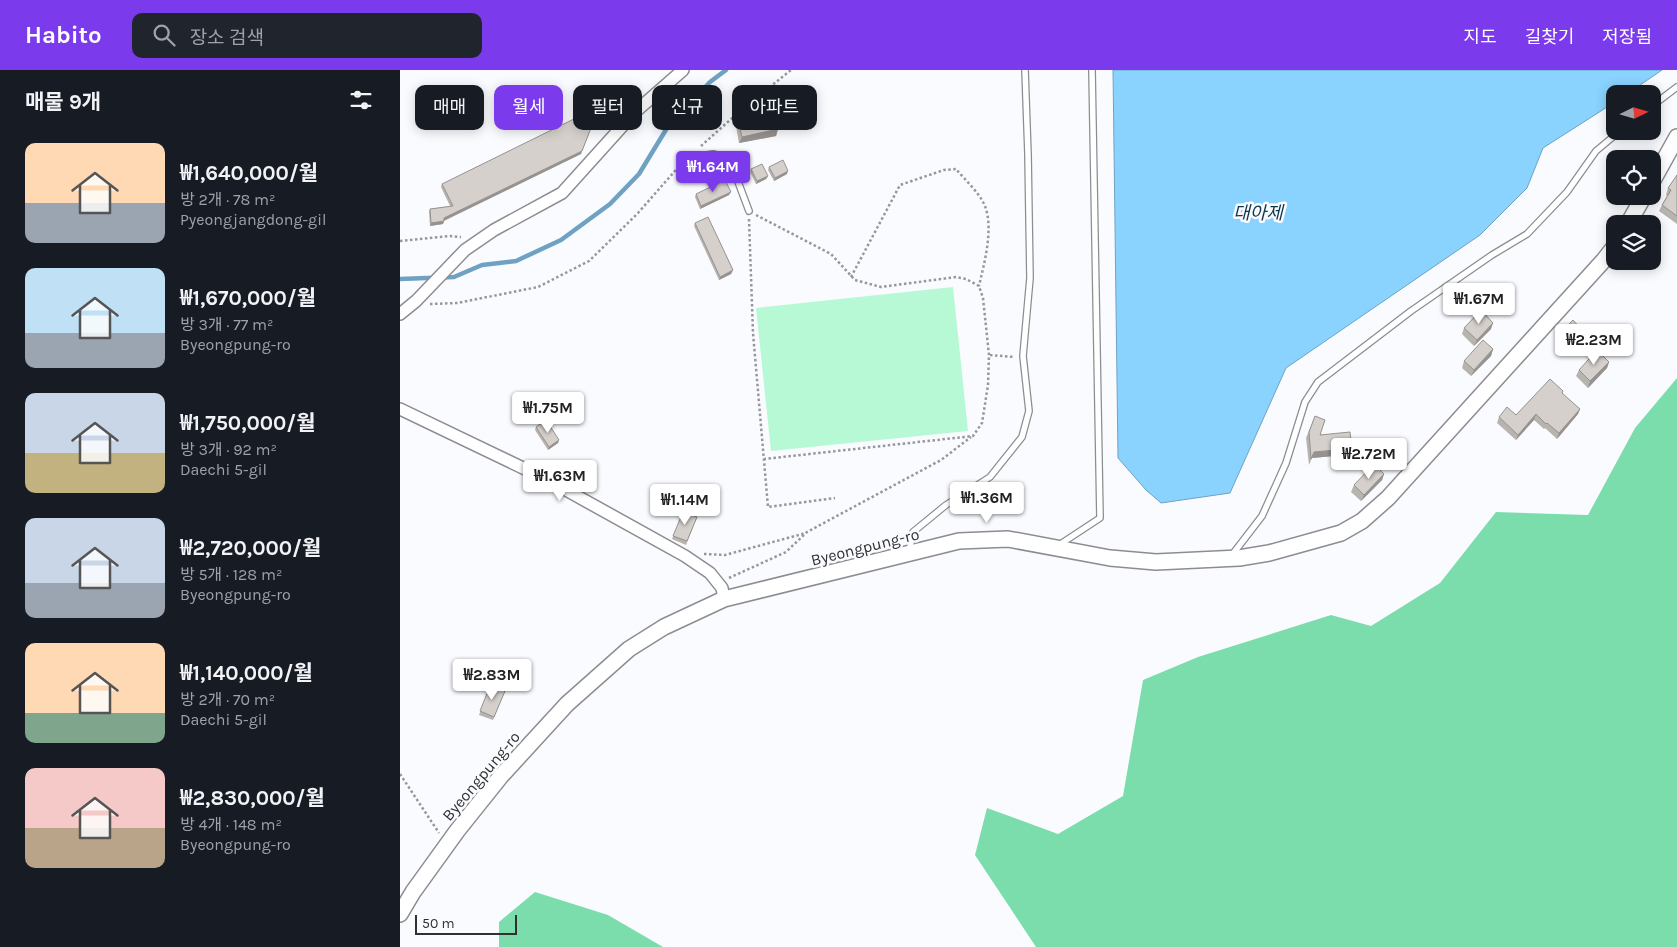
<!DOCTYPE html>
<html lang="ko">
<head>
<meta charset="utf-8">
<style>
  body { margin:0; font-family:Karla,"Noto Sans KR",sans-serif; background:#20242c; color:#f1f3f6; height:100vh; display:flex; flex-direction:column; font-size:19px; white-space:nowrap }
  * { box-sizing:border-box; margin:0 }
  p { font-size:16px; color:#9ea1a6 }
  .icon { flex:none; width:28px; height:28px; fill:none; stroke:currentColor; stroke-width:2; stroke-linecap:round; stroke-linejoin:round }
  .map { position:relative; flex:1; overflow:hidden }
  .details { display:flex; flex-direction:column; background:#171b24; width:400px }
  .details>* { flex:none }
  .guide { position:absolute; left:15px; top:15px; width:475px; height:45px; display:flex; gap:10px }
  .needle { width:32px; rotate:85deg }
  .buttons { position:absolute; left:1206px; top:15px; display:grid; gap:10px }
  .buttons a { display:grid; place-items:center; width:55px; height:55px; border-radius:10px; background:#171b24; box-shadow:0 2px 12px #0003; font-size:25px }
  .scale { position:absolute; left:15px; bottom:12px; width:102px; box-sizing:border-box; padding-left:5px; border:2px solid #303133; border-top:0; font-size:14px; line-height:18px; white-space:nowrap; color:#303133; -webkit-text-stroke:4px #fafbff; paint-order:stroke }
  .price { position:absolute; translate:-50% -42px; padding:0 11px; border-radius:5px; background:#fff; color:#222; font-size:16px; line-height:32px; filter:drop-shadow(0 1px 2px #0008) }
  .price::after { content:''; position:absolute; left:50%; top:30px; width:15px; height:11px; margin-left:-8px; background:inherit; clip-path:polygon(0 0,100% 0,50% 100%) }
  .price.current { background:#7c3aed; color:#fff }
  ul { padding:0; list-style:none }
  li { display:flex; align-items:center; gap:15px; height:125px; padding:0 25px }
  li span { display:grid; place-items:center; flex:none; width:140px; height:100px; border-radius:10px; color:#555 }
  li>.icon { margin-inline-start:auto }
  span .icon { width:60px; height:60px; fill:#fffc; stroke-width:1 }
  li b { font-size:21px }
  h2 { display:flex; justify-content:space-between; align-items:center; height:60px; padding:0 25px; font-size:21px }
  .tag { padding:0 18px; border-radius:10px; background:#171b24; box-shadow:0 2px 12px #0003; font-size:18px; line-height:45px }
  .tag.current { background:#7c3aed; color:#fff }
  header { display:flex; align-items:center; gap:30px; box-sizing:border-box; height:70px; padding:0 25px; background:#7c3aed; color:#fff }
  header strong { font-size:24px }
  nav { display:flex; gap:28px; margin-inline-start:auto; font-size:18px }
  .search { width:350px; height:45px; background:#20242c; display:flex; align-items:center; gap:12px; box-sizing:border-box; padding:0 18px; border-radius:10px; color:#9ea1a6; font-size:19px }
  main { display:flex; flex:1; min-height:0 }
  .map>svg:first-child { display:block }
</style>
</head>
<body>
<header>
<strong>Habito</strong>
<div class="search"><svg class="icon" aria-label="search" viewBox="0 0 24 24"><circle cx="10" cy="10" r="6"/><path d="M15 15l6 6"/></svg>장소 검색</div>
<nav><a>지도</a><a>길찾기</a><a>저장됨</a></nav>
</header>
<main>
<section class="details">
<h2>매물 9개<svg class="icon" aria-label="filters" viewBox="0 0 24 24"><path d="M4 7h16M4 17h16"/><circle cx="9" cy="7" r="2"/><circle cx="15" cy="17" r="2"/></svg></h2>
<ul>
<li><span style="background:linear-gradient(#ffd9b3 60%,#9aa5b1 0)"><svg class="icon" aria-label="home" viewBox="0 0 24 24"><path d="M3 11l9-7 9 7M6 9v11h12V9"/></svg></span><div><b>₩1,640,000/월</b><p>방 2개 · 78 m²</p><p>Pyeongjangdong-gil</p></div></li>
<li><span style="background:linear-gradient(#bfe0f5 65%,#9aa5b1 0)"><svg class="icon" aria-label="home" viewBox="0 0 24 24"><path d="M3 11l9-7 9 7M6 9v11h12V9"/></svg></span><div><b>₩1,670,000/월</b><p>방 3개 · 77 m²</p><p>Byeongpung-ro</p></div></li>
<li><span style="background:linear-gradient(#c9d6e8 60%,#c2b280 0)"><svg class="icon" aria-label="home" viewBox="0 0 24 24"><path d="M3 11l9-7 9 7M6 9v11h12V9"/></svg></span><div><b>₩1,750,000/월</b><p>방 3개 · 92 m²</p><p>Daechi 5-gil</p></div></li>
<li><span style="background:linear-gradient(#c9d6e8 65%,#9aa5b1 0)"><svg class="icon" aria-label="home" viewBox="0 0 24 24"><path d="M3 11l9-7 9 7M6 9v11h12V9"/></svg></span><div><b>₩2,720,000/월</b><p>방 5개 · 128 m²</p><p>Byeongpung-ro</p></div></li>
<li><span style="background:linear-gradient(#ffd9b3 70%,#7fa58c 0)"><svg class="icon" aria-label="home" viewBox="0 0 24 24"><path d="M3 11l9-7 9 7M6 9v11h12V9"/></svg></span><div><b>₩1,140,000/월</b><p>방 2개 · 70 m²</p><p>Daechi 5-gil</p></div></li>
<li><span style="background:linear-gradient(#f6c9c9 60%,#b9a48a 0)"><svg class="icon" aria-label="home" viewBox="0 0 24 24"><path d="M3 11l9-7 9 7M6 9v11h12V9"/></svg></span><div><b>₩2,830,000/월</b><p>방 4개 · 148 m²</p><p>Byeongpung-ro</p></div></li>
</ul>
</section>
<div class="map">
<svg width="1277" height="877" viewBox="0 0 1277 877">
  <rect width="100%" height="100%" fill="#fafbff"/>
  <path fill="#b7f9d5" d="M553 217 568 361 371 381 356 238Z"/>
  <path fill="#7addab" d="M1277 308V877H636L575 785 587 738 658 764 723 726 743 610 798 587 931 545 971 556 1040 513 1096 442 1188 445 1235 358Z
    M135 822 208 845 263 877H99V852Z"/>
  <path fill="#8ad3ff" stroke="#6fa2c2" d="M713 0H1262L1227 24H1215V32L1143 78 1127 118 1080 165 886 298 830 423 761 433 746 420 718 388Z"/>
  <g fill="none" stroke-linecap="round" stroke-linejoin="round">
    <path stroke="#6fa2c2" stroke-width="4.5" d="M0 209 54 207 82 195 116 191 161 170 210 134 239 104 267 58 310 12 326 0"/>
    <defs>
      <path id="lane" d="M1252 36 1277 17
        M288 88 313 84 325 87 334 101 349 141
        M659 475 700 448 692 0
        M509 482 513 462 546 435 590 407 622 367 629 341 623 286 630 208 628 84 625 0
        M832 485 862 446 886 393 905 332 918 312 1011 241 1092 185 1127 164 1167 122 1196 81 1220 61"/>
      <path id="street" d="M0 244 16 231 65 180 94 160 162 123 235 42 283 0
        M0 339 148 410 285 486 310 503 322 518 324 529"/>
      <path id="secondary" d="M1252 112 1277 67
        M1228 154 1244 126
        M0 844 13 822 57 761 101 706 167 634 229 579 264 557 324 529 559 471 608 469 710 488 756 492 839 488 869 483 941 463 962 451 988 428 1204 190 1215 176"/>
    </defs>
    <use href="#lane" stroke="#8c8d92" stroke-width="8"/>
    <use href="#street" stroke="#8c8d92" stroke-width="14"/>
    <use href="#secondary" stroke="#8c8d92" stroke-width="18"/>
    <path stroke="#96979a" stroke-width="2.5" stroke-dasharray="2.5 2.5" stroke-linecap="butt" d="M301 76 340 41 391 0
      M356 145 431 184 455 210 481 217 556 207 566 209 579 216 583 228 589 285 588 315 582 353 573 366 364 389
      M349 149 353 263 368 437 435 428
      M0 171 50 166 61 167
      M451 207 500 115 544 100 556 99C565 110 582 125 586 139 593 162 584 194 579 216
      M30 234 57 233 138 217 189 191 238 143 282 93
      M590 285 614 287
      M304 484 325 485 406 463
      M329 508 386 482 407 462 541 390 571 367
      M0 704 39 763"/>
    <use href="#lane" stroke="#fff" stroke-width="5.5"/>
    <use href="#street" stroke="#fff" stroke-width="11"/>
    <use href="#secondary" stroke="#fff" stroke-width="15"/>
  </g>
  <path fill="#b7b3af" d="M352 42 378 59 376 66 339 73 336 56 338 49 350 46Z
    M191 58 181 84 44 151 43 154 30 156 29 142 30 139 50 136 41 117 42 114Z
    M369 97 387 104 374 111 368 100Z
    M351 99 368 106 366 109 356 114 350 102Z
    M1277 105V154L1259 141 1262 135 1267 126 1266 125 1268 118Z
    M296 124 329 125 300 139 295 127Z
    M295 153 333 200 331 204 319 210 294 156Z
    M1064 258 1091 259 1074 276 1062 264Z
    M1162 261 1181 263 1171 274 1161 264Z
    M1093 279 1091 286 1071 306 1062 298 1064 291Z
    M1209 292 1207 298 1188 318 1176 306 1179 300Z
    M1162 324 1180 339 1178 344 1157 369 1145 358 1144 359 1134 350 1116 370 1097 353 1099 347 1116 345Z
    M915 346 920 365 950 393 935 395 934 386 912 388 909 395 906 368Z
    M136 357 159 370 158 373 148 380 135 360Z
    M984 404 982 410 961 431 951 422 954 415Z
    M283 442 297 447 286 475 272 469Z
    M90 616 105 621 93 650 79 645Z"/>
  <path fill="#95928f" d="M378 59 376 66 339 73 342 67Z
    M182 81 181 84 43 151H44L43 154 30 156 31 153Z
    M388 101 387 104 374 111 375 108Z
    M368 106 366 109 356 114 357 111Z
    M331 122 329 125 300 139 301 136Z
    M333 200 331 204 319 210 320 207Z
    M1093 253 1091 259 1074 276 1077 270Z
    M1182 260 1181 263 1171 274 1172 271Z
    M1093 279 1091 286 1071 306 1074 300Z
    M1209 292 1207 298 1188 318 1190 311Z
    M1180 339 1178 344 1157 369 1159 363Z
    M1136 344 1134 350 1116 370 1118 365Z
    M159 370 158 373 148 380 149 377Z
    M936 380 934 386 912 388 914 382Z
    M953 387 950 393 935 395 937 389Z
    M984 404 982 410 961 431 964 425Z"/>
  <path fill="#d5d0cc" stroke="#95928f" d="M374 38 378 59 342 67 338 49 352 46V42Z
    M184 44 191 58 182 81 44 148V151L31 153 30 139 53 136 42 114Z
    M383 90 388 101 375 108 369 97Z
    M362 94 368 106 357 111 351 99Z
    M1277 105V146L1262 135 1271 120 1268 118Z
    M325 110 331 122 301 136 296 124Z
    M308 147 333 200 320 207 295 153Z
    M1081 240 1093 253 1077 270 1064 258Z
    M1173 250 1182 260 1172 271 1162 261Z
    M1083 270 1093 279 1074 300 1064 291Z
    M1197 280 1209 292 1190 311 1179 300Z
    M1150 309 1163 321 1162 323 1180 339 1159 363 1147 353 1146 354 1136 344 1118 365 1099 347 1107 337 1116 345Z
    M915 346 925 350 920 365 950 362 953 387 937 389 936 380 914 382 911 389 909 362Z
    M146 350 159 370 149 377 136 357Z
    M974 394 984 404 964 425 954 415Z
    M283 442 297 447 287 471 273 466Z
    M90 616 105 621 94 647 80 641Z"/>
  <g text-anchor="middle" dominant-baseline="central" stroke-width="5" stroke-linejoin="round" paint-order="stroke">
    <g font-size="16" fill="#303133" stroke="#fafbff">
      <text transform="translate(465 477) rotate(-14)">Byeongpung-ro</text>
      <text transform="translate(81 706) rotate(-50)">Byeongpung-ro</text>
    </g>
    <g font-size="18" font-style="italic" fill="#0d384d" stroke="#fafbff">
      <text x="858" y="143">대아제</text>
    </g>
  </g>
</svg>
<div class="buttons">
<a><svg class="needle" viewBox="-14 -14 28 28"><path d="M0-13l5 13h-10z" fill="#e53935"/><path d="M0 13l5-13h-10z" fill="#9ea1a6"/></svg></a>
<a><svg class="icon" aria-label="locate" viewBox="0 0 24 24"><circle cx="12" cy="12" r="6"/><path d="M12 2v4M12 18v4M2 12h4M18 12h4"/></svg></a>
<a><svg class="icon" aria-label="layers" viewBox="0 0 24 24"><path d="M12 4l9 5-9 5-9-5zM3 14l9 5 9-5"/></svg></a>
</div>
<div class="scale">50 m</div>
<b class="price current" style="left:313px;top:123px">₩1.64M</b>
<b class="price" style="left:1079px;top:255px">₩1.67M</b>
<b class="price" style="left:1194px;top:296px">₩2.23M</b>
<b class="price" style="left:148px;top:364px">₩1.75M</b>
<b class="price" style="left:969px;top:410px">₩2.72M</b>
<b class="price" style="left:160px;top:432px">₩1.63M</b>
<b class="price" style="left:587px;top:454px">₩1.36M</b>
<b class="price" style="left:285px;top:456px">₩1.14M</b>
<b class="price" style="left:92px;top:631px">₩2.83M</b>
<div class="guide">
<a class="tag">매매</a>
<a class="tag current">월세</a>
<a class="tag">필터</a>
<a class="tag">신규</a>
<a class="tag">아파트</a>
</div>
</div>
</main>
</body>
</html>
